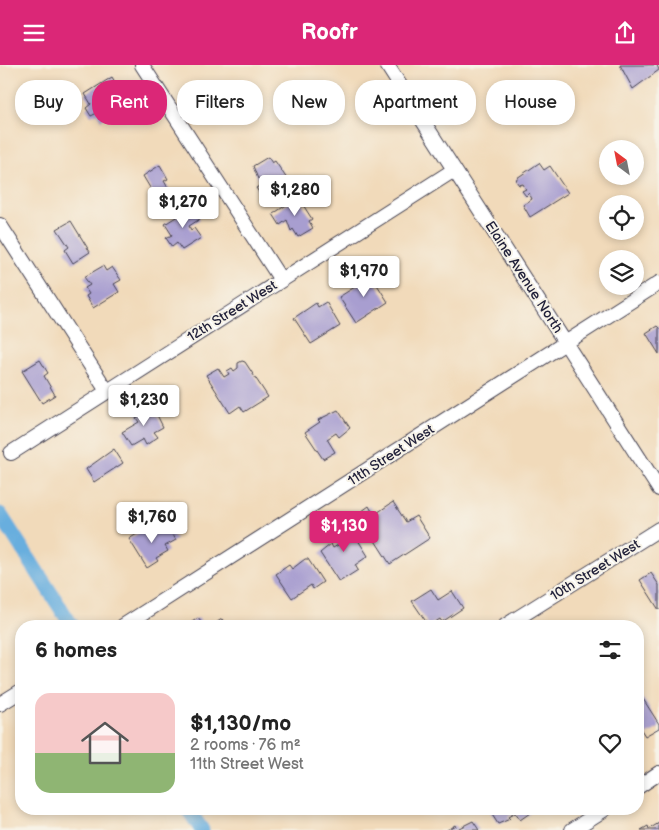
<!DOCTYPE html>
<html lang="en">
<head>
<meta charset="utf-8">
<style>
  body { margin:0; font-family:"Balsamiq Sans",sans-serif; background:#f6f6f6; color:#222; height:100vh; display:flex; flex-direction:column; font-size:19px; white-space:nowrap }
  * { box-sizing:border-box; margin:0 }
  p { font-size:16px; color:#767676 }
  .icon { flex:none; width:28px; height:28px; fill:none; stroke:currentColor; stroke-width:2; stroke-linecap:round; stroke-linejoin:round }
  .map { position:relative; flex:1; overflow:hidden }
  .drawer { position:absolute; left:15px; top:555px; width:629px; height:195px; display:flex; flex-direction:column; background:#fff; border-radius:20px; box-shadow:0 2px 8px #0003 }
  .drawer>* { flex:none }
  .banner { position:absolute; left:15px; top:15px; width:630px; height:45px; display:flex; gap:10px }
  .needle { width:32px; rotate:328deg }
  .controls { position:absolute; left:599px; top:75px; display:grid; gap:10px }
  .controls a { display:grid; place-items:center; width:45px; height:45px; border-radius:50%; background:#fff; box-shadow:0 2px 8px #0003; font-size:25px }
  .price { position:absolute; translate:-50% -42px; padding:0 11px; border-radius:5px; background:#fff; color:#222; font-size:16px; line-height:32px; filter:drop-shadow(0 1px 2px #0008) }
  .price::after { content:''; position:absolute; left:50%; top:30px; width:15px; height:11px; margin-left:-8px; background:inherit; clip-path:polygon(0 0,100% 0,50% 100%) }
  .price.on { background:#db2777; color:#fff }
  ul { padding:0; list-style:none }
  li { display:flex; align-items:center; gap:15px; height:125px; padding:0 20px }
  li+li { border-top:1px solid #e0e0e0 }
  li span { display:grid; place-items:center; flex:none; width:140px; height:100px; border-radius:15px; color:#555 }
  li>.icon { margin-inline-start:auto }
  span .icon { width:60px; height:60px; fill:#fffc; stroke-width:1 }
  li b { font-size:21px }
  h2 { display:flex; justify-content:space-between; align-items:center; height:60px; padding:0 20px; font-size:21px }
  .pill { padding:0 18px; border-radius:20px; background:#fff; box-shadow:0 2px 8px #0003; font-size:18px; line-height:45px }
  .pill.on { background:#db2777; color:#fff }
  header { display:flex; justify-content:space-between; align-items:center; height:65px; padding:0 20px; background:#db2777; color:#fff; font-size:22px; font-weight:700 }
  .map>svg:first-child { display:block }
</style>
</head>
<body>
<header><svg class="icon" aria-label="menu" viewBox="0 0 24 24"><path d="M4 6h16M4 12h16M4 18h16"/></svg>Roofr<svg class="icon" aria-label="share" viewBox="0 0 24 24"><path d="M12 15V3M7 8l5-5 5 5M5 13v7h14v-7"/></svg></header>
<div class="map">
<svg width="659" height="765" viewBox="0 0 659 765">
  <rect width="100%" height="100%" fill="#f7f3e8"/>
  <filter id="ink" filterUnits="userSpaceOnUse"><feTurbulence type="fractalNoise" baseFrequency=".02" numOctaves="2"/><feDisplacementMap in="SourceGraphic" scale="10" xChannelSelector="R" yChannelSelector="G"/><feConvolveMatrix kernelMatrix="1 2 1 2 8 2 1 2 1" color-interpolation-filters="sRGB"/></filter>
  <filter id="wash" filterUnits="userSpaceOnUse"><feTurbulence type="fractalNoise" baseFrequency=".0096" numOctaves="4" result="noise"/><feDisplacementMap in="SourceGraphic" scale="20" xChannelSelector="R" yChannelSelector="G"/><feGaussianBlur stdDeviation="1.12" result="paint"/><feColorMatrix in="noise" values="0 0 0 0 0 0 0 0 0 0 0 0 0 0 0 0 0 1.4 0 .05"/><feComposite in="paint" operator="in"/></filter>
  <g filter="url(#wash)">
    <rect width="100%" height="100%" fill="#f1daba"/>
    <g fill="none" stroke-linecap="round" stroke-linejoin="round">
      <path stroke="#68aede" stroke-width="15" d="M0 449 72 561
        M188 744 202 765"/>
    </g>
    <g id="blocks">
      <path fill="#a89ed0" d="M620 0H657L659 5 633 24Z
        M112 12 119 24 108 31 110 34 114 33 120 43 101 55 97 48 91 51 86 43 91 39 85 29Z
        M268 92 272 98 275 96 289 117 264 134 256 123 264 118 260 113 258 114 253 101Z
        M539 98 544 105 550 101 568 128 530 152 523 140 532 134 529 128 526 131 522 126 526 124 523 119 519 120 516 116 517 113Z
        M160 100 168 114 164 116 175 135 162 143 143 111Z
        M298 132 312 154 309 156 313 163 298 172 293 164 291 166 287 155 280 160 273 149Z
        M192 142 200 154 189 161 191 165 194 163 201 173 182 185 177 178 172 182 166 173 172 170 165 159Z
        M71 156 90 187 73 198 65 185 69 182 57 164Z
        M103 201 106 206 112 202 121 215 114 219 119 227 93 243 86 231 89 229 85 223 90 220 84 212Z
        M369 207 388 237 356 258 339 232 358 220 355 215Z
        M326 237 340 261 311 279 294 253 316 238 318 242Z
        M657 261 659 263V289L646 268Z
        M40 295 48 308 44 311 55 330 42 338 22 306Z
        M242 296 245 297 268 332 244 347 240 341 230 348 206 310 218 303 224 312 229 309 227 306 232 303 234 306 238 303V298Z
        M147 337 156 351 157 350 163 362 154 367 158 372 146 380 143 374 131 381 122 367 139 357 136 353 139 351 136 345Z
        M338 345 350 363 339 372 336 368 327 374 335 387 323 394 305 367 320 357 318 355Z
        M114 384 123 398 94 417 86 404Z
        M393 437 406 457 416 451 430 473 390 499 358 449 369 441 374 450Z
        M346 456 368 491 355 500 358 505 339 517 320 488 331 479 333 483 343 477 334 464Z
        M166 458 176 475 165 481 168 486 156 493 158 496 147 503 129 474 148 462 151 468Z
        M305 494H308L323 517 313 524 311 520 292 533 276 509 289 500 292 504Z
        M651 508 659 520V545L640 515Z
        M431 524 438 535 452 526 463 543 442 557 440 554 429 561 412 536Z
        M198 553 203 560 205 559 207 561H186Z
        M222 554 227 561H211Z
        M638 626 659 659V663L645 671 640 663 638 665Z
        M528 744 530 748 520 755 515 748 508 752 510 754 498 759 489 745Z
        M473 756 479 765H459V763Z
        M659 758V765H641L648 761 649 764Z
        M455 760 458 765H447Z"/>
    </g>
  </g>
  <g filter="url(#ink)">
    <use href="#blocks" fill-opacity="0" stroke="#413e4e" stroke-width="1"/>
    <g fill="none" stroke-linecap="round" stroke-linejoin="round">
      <defs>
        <path id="minor" d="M142 0 281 215
          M387 0 659 424
          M0 160 107 326
          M11 388 454 105
          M123 561 659 218
          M505 561 659 464
          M0 639 21 626
          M638 722 659 708
          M572 765 605 744"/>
      </defs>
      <use href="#minor" stroke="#413e4e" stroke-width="16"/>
      <use href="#minor" stroke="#fff" stroke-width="14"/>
    </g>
  </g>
  <g text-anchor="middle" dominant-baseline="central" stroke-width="4" stroke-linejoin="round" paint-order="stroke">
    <g font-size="14" fill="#22223b" stroke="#f7f3e8">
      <text transform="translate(524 212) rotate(57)">Elaine Avenue North</text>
      <text transform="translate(232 246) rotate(-32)">12th Street West</text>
      <text transform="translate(391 390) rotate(-33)">11th Street West</text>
      <text transform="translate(595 505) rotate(-32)">10th Street West</text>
    </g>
  </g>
</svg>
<div class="controls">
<a><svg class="needle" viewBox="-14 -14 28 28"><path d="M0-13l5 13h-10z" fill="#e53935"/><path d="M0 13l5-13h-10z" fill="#767676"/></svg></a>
<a><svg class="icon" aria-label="locate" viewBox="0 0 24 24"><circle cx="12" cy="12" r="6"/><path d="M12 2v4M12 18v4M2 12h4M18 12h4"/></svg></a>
<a><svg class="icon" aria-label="layers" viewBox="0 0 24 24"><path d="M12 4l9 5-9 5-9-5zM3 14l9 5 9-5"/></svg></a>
</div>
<b class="price" style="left:295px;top:152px">$1,280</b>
<b class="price" style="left:183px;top:164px">$1,270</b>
<b class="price" style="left:364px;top:233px">$1,970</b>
<b class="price" style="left:144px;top:362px">$1,230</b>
<b class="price" style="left:152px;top:479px">$1,760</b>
<b class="price on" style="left:344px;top:488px">$1,130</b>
<div class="banner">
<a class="pill">Buy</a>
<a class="pill on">Rent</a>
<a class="pill">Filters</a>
<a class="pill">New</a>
<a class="pill">Apartment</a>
<a class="pill">House</a>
</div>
<section class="drawer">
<h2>6 homes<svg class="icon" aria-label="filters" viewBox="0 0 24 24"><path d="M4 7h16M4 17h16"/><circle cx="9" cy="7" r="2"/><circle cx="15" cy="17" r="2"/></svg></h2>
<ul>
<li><span style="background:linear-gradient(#f6c9c9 60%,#8fb573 0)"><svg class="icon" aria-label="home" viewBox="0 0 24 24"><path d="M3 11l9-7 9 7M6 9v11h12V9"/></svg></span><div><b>$1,130/mo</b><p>2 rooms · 76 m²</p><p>11th Street West</p></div><svg class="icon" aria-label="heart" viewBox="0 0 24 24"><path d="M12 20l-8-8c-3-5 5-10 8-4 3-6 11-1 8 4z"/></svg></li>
</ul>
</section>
</div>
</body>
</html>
